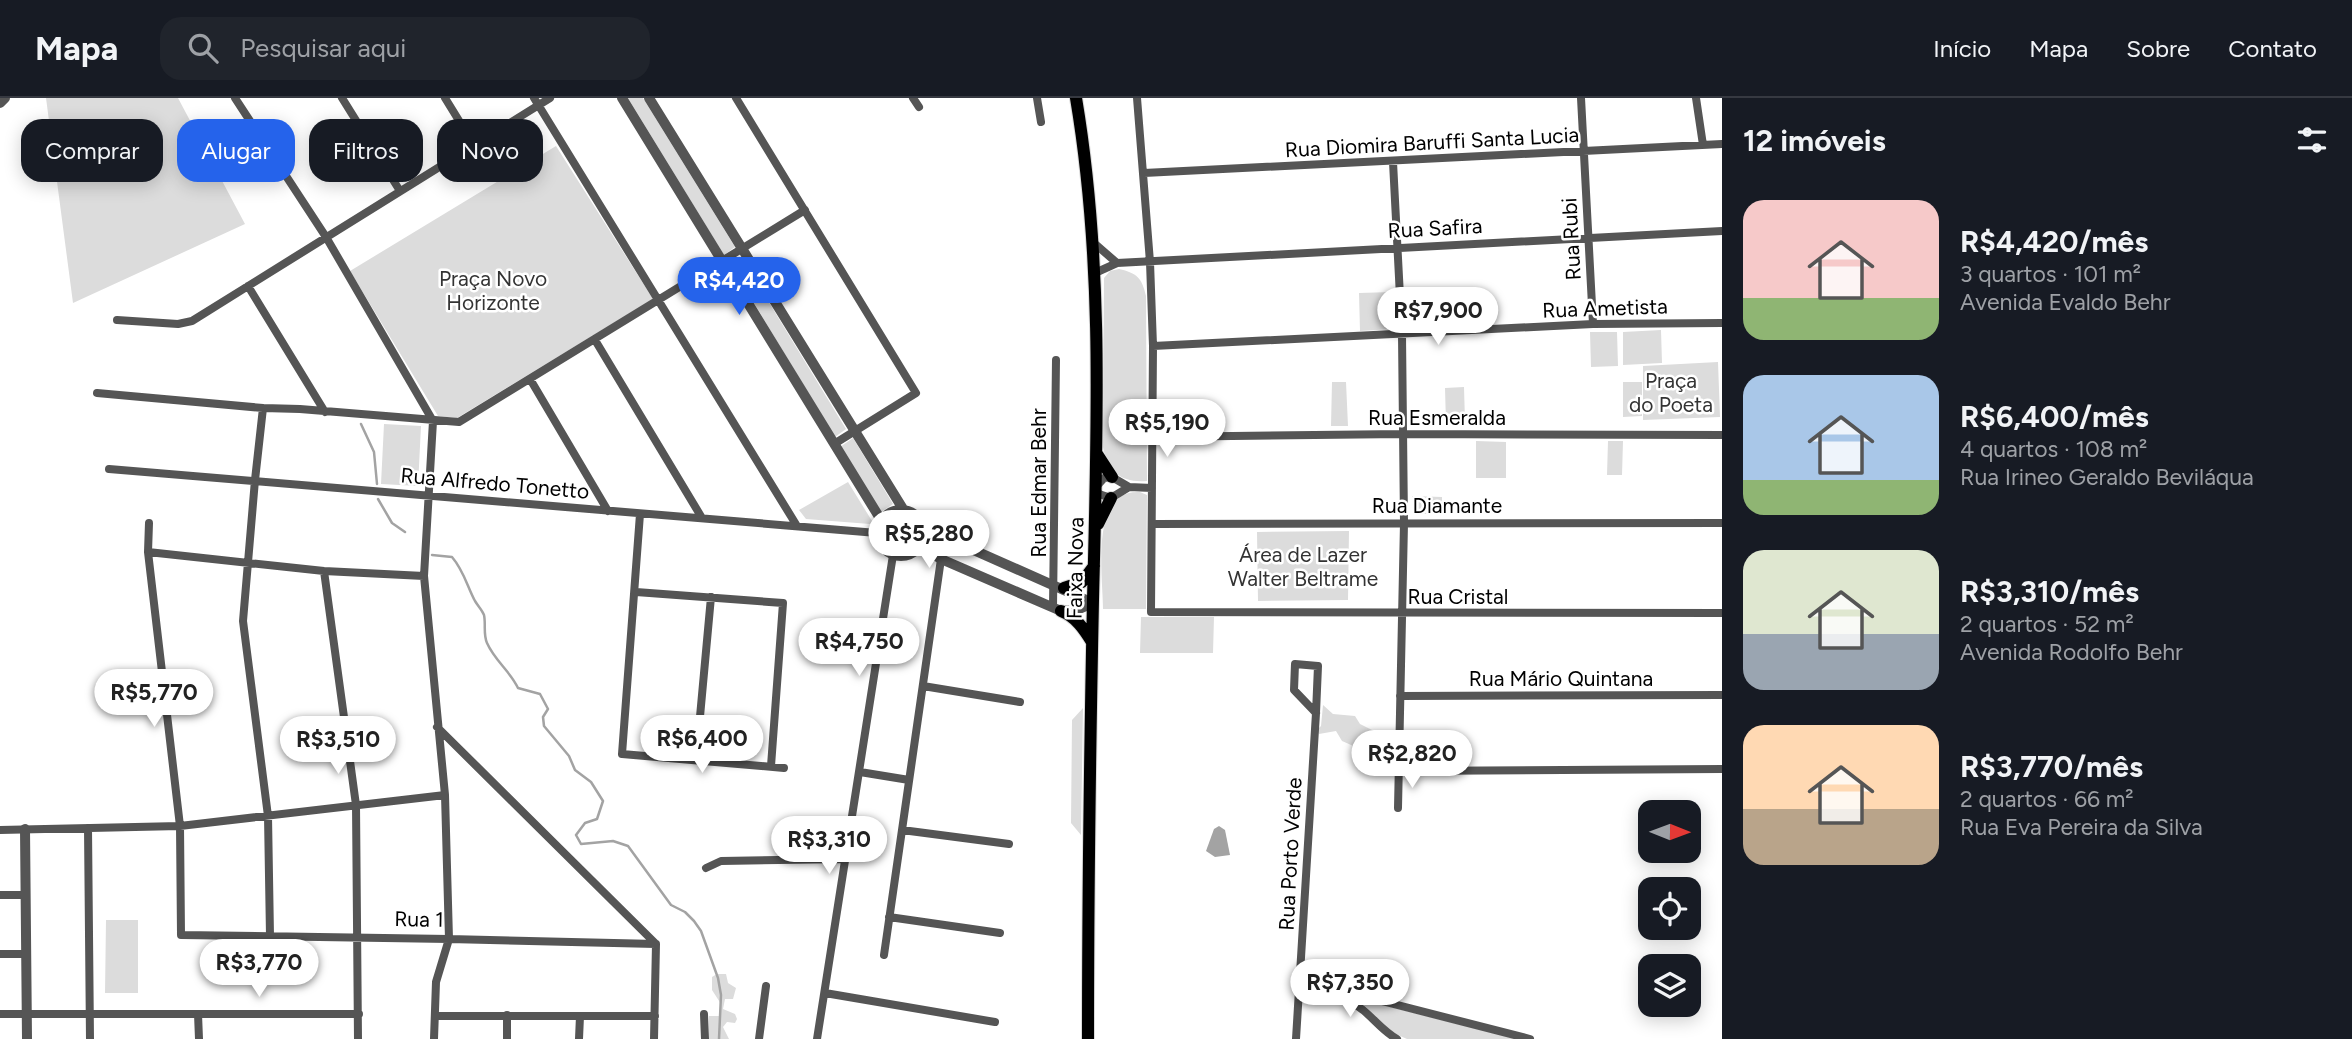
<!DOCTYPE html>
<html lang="pt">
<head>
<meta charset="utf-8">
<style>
  body { margin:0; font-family:Figtree,sans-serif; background:#20242c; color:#f1f3f6; height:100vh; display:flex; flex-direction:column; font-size:26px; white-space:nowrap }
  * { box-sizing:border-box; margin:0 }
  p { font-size:23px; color:#9ea1a6 }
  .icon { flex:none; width:38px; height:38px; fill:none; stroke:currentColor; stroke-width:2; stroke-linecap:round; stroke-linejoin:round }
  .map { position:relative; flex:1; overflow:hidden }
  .sheet { display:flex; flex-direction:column; background:#171b24; width:630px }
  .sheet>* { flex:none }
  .top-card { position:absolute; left:21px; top:21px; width:665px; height:63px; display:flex; gap:14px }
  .needle { width:46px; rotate:91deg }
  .fabs { position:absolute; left:1638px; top:702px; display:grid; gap:14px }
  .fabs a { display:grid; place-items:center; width:63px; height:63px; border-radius:14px; background:#171b24; box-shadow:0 4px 18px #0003; font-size:35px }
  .price { position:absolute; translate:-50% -60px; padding:0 16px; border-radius:24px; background:#fff; color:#222; font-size:23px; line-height:46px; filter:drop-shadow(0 2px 4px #0008) }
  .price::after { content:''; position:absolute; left:50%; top:42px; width:21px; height:16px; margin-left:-10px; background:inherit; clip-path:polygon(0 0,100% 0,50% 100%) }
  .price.on { background:#2563eb; color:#fff }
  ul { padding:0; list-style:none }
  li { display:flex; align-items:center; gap:21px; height:175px; padding:0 21px }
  li span { display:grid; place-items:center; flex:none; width:196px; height:140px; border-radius:21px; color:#555 }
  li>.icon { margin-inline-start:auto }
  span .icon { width:84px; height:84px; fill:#fffc; stroke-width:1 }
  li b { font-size:30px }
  h2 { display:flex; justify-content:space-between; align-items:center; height:84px; padding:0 21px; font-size:30px }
  .pill { padding:0 24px; border-radius:21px; background:#171b24; box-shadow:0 4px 18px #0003; font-size:24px; line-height:63px }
  .pill.on { background:#2563eb; color:#fff }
  header { display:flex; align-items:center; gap:42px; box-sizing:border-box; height:98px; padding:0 35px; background:#171b24; border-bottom:2px solid #363941 }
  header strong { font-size:33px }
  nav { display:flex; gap:38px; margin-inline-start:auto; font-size:24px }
  .search { width:490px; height:63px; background:#20242c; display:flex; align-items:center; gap:18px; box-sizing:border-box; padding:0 24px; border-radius:21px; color:#9ea1a6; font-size:26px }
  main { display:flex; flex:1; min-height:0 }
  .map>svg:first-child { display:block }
</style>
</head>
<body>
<header>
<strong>Mapa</strong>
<div class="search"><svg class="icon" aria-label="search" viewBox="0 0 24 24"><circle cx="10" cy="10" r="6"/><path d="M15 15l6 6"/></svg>Pesquisar aqui</div>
<nav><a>Início</a><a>Mapa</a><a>Sobre</a><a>Contato</a></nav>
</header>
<main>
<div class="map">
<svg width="1722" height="941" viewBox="0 0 1722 941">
  <rect width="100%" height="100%" fill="#fff"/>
  <path fill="#dcdcdc" d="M46 0H178L245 126 73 205Z
    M628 0H643L735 149 724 157Z
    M556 48 653 201 457 320 438 318 350 173Z
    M742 160 846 331 835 339 731 167Z
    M1119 171C1137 175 1142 180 1146 198L1147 383C1121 385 1108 374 1103 349L1104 180 1110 173Z
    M1392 194 1394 231 1360 233 1359 195Z
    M1661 232 1662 265 1623 267V234Z
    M1590 234H1617L1618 268 1591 269Z
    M1718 264 1720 319 1643 322V268Z
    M1332 284H1346L1348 328H1331Z
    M1623 284H1642V318L1623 319Z
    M1464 289 1465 324 1446 325 1445 290Z
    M384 326 421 328 418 388 381 386Z
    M853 340 893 406 881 414 840 349Z
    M1476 343 1506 344V380H1476Z
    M1608 343H1623L1622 377H1607Z
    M848 384 872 423 870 426 806 421 799 412Z
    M1140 394 1147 397 1146 511H1103C1103 478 1089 391 1140 394Z
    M1412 398 1442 399V416H1412Z
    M882 435a19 19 0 1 1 38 0a19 19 0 1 1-38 0Z
    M1349 433 1348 502 1258 503 1257 434Z
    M1141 519H1214L1213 555H1140Z
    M1323 607 1333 616 1355 618 1360 626 1376 634 1379 644 1377 648 1365 646 1358 650 1342 643 1336 633 1319 636 1317 632 1321 628Z
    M1083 610 1081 737 1071 725 1072 622Z
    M106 822H138V895H105Z
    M717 876H726L728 885 736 890 733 901H725L723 911 735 916 737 921 735 925 727 924 723 929 729 941H709V918H719L721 906 712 892V879Z
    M1303 887 1517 941H1407L1389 933 1365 908 1348 900 1332 896 1303 894Z"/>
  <path fill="#a3a3a3" d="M1219 728 1225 732 1230 757 1215 759 1206 753 1214 731Z"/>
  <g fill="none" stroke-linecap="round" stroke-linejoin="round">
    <path stroke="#a3a3a3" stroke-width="2.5" d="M361 326 374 354 377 386
      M378 401 392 425 405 434
      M432 457 452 459C464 473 467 488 475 503 478 508 482 512 484 517 486 526 483 536 487 545 495 563 510 573 518 590L540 596 548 611 543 619 544 628 569 658 575 672 591 684 603 703 597 721 585 725 576 737 581 746 613 743 628 748 671 807 685 814 694 823 701 833 718 880 721 897 719 941"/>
    <defs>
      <path id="trunk" d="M1076 0C1104 166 1097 334 1093 502 1090 648 1088 795 1088 941
        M1097 356 1112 379
        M1098 426 1111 400
        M1064 490 1082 484 1094 468
        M1061 513C1076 519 1084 531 1092 544"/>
    </defs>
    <use href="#trunk" stroke="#dbdbdb" stroke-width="14"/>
    <path stroke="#555" stroke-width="8" d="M235 0 326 139 433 323 424 478 445 697 449 841 436 884 434 941
      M342 0 400 93
      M445 0 474 47
      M534 0 797 428
      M736 0 916 295 834 346
      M913 0 919 9
      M1037 0 1041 24
      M1137 0 1150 164 1153 248 1151 514 1722 515
      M1581 0 1593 226
      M1696 0 1703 47
      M1393 64 1402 237 1404 425 1398 710
      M1144 75 1722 46
      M1094 145 1117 165
      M1095 175 1117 165 1722 133
      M248 188 325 314
      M117 222 178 226 192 223 550 0
      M595 242 702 420
      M1153 248 1593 226 1722 225
      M530 281 608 413
      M97 295 263 310 300 311 459 324 805 112
      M263 310 255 382 243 523 268 718 270 838
      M1153 339 1403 336 1722 337
      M109 371 877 435
      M1129 389 1111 400 1099 396 1095 390 1104 380 1112 379 1129 389 1152 390
      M640 416 622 656 784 670
      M149 425 148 454 180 728 181 837 449 841 656 846
      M1152 426 1722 425
      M148 454 324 473 424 478
      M324 473 356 707 358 941
      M636 494 783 505 771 668
      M1053 509 1056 262
      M923 588 1020 604
      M1400 598 1722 597
      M437 629 656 846 654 941
      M696 662 711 499
      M1398 673 1722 671
      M860 674 909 682
      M88 730 90 941
      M0 732 180 728 445 697
      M902 732 1009 746
      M706 770 721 763 846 761
      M0 797H26
      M889 819 1000 835
      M0 856H26
      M884 857 941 461
      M1300 882 1530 941
      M825 895 995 924
      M1299 899C1321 900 1345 898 1363 912 1375 922 1384 934 1397 941
      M0 916H359
      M198 916 199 941
      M704 916 705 941
      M435 918H655
      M507 941V917
      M579 941 580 918
      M759 941 766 888
      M817 941 893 457
      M1296 941 1316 615 1318 568 1295 566 1294 592 1316 615"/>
    <path stroke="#555" stroke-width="10" d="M622 0 881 422
      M649 0 903 411
      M0 5 5 0
      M878 435a23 23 0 1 1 46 0a23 23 0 1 1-46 0Z
      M924 430 1093 505
      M920 449 941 461 1061 513 1077 512 1093 505
      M25 731 27 941"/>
    <use href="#trunk" stroke="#000" stroke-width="12"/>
  </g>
  <g text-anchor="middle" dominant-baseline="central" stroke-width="5" stroke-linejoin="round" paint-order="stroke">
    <g font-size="21" fill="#000" stroke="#fff">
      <text transform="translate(1432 44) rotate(-3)">Rua Diomira Baruffi Santa Lucia</text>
      <text transform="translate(1435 130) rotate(-3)">Rua Safira</text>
      <text transform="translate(1571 141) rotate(-93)">Rua Rubi</text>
      <text transform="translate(1605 210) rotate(-2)">Rua Ametista</text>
      <text x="1437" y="319">Rua Esmeralda</text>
      <text transform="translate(495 385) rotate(5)">Rua Alfredo Tonetto</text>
      <text transform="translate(1038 385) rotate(-90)">Rua Edmar Behr</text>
      <text x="1437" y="407">Rua Diamante</text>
      <text transform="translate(1075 470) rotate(-89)">Faixa Nova</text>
      <text x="1458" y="498">Rua Cristal</text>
      <text x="1561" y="580">Rua Mário Quintana</text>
      <text transform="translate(1290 756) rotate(-87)">Rua Porto Verde</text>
      <text transform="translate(419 821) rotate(1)">Rua 1</text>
    </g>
    <g font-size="21" fill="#333" stroke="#fff">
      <text x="493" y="180">Praça Novo<tspan x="493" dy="24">Horizonte</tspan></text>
      <text x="1671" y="282">Praça<tspan x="1671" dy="24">do Poeta</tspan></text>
      <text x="1303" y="456">Área de Lazer<tspan x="1303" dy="24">Walter Beltrame</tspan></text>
    </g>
  </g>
</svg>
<div class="fabs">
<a><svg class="needle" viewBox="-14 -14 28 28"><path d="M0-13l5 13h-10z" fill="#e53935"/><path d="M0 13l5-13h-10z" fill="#9ea1a6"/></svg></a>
<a><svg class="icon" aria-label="locate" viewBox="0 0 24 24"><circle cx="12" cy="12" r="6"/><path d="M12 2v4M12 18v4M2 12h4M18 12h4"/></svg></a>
<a><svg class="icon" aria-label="layers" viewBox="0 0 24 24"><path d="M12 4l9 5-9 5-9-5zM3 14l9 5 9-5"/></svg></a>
</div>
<b class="price on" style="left:739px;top:219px">R$4,420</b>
<b class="price" style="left:1438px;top:249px">R$7,900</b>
<b class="price" style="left:1167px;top:361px">R$5,190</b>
<b class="price" style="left:929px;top:472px">R$5,280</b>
<b class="price" style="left:859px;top:580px">R$4,750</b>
<b class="price" style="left:154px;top:631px">R$5,770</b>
<b class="price" style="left:702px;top:677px">R$6,400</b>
<b class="price" style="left:338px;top:678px">R$3,510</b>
<b class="price" style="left:1412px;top:692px">R$2,820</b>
<b class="price" style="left:829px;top:778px">R$3,310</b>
<b class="price" style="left:259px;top:901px">R$3,770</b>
<b class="price" style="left:1350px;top:921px">R$7,350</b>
<div class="top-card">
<a class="pill">Comprar</a>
<a class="pill on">Alugar</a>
<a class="pill">Filtros</a>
<a class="pill">Novo</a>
</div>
</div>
<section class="sheet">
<h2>12 imóveis<svg class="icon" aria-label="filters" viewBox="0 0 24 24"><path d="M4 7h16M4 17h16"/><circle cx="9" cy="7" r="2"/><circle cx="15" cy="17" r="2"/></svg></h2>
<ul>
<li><span style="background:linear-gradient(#f6c9c9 70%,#8fb573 0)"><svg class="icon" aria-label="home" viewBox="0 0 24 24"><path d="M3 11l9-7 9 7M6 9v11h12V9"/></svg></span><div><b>R$4,420/mês</b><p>3 quartos · 101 m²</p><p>Avenida Evaldo Behr</p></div></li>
<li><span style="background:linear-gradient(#a9c7e8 75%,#8fb573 0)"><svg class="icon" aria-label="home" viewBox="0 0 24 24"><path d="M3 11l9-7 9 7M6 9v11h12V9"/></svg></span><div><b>R$6,400/mês</b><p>4 quartos · 108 m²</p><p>Rua Irineo Geraldo Beviláqua</p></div></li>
<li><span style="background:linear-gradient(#dfe7d0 60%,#9aa5b1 0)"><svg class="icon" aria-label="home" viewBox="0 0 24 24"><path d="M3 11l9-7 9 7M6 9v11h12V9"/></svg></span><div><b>R$3,310/mês</b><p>2 quartos · 52 m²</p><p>Avenida Rodolfo Behr</p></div></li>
<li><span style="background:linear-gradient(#ffd9b3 60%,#b9a48a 0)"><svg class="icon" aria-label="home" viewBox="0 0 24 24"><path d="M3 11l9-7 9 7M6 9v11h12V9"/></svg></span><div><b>R$3,770/mês</b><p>2 quartos · 66 m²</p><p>Rua Eva Pereira da Silva</p></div></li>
</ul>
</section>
</main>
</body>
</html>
